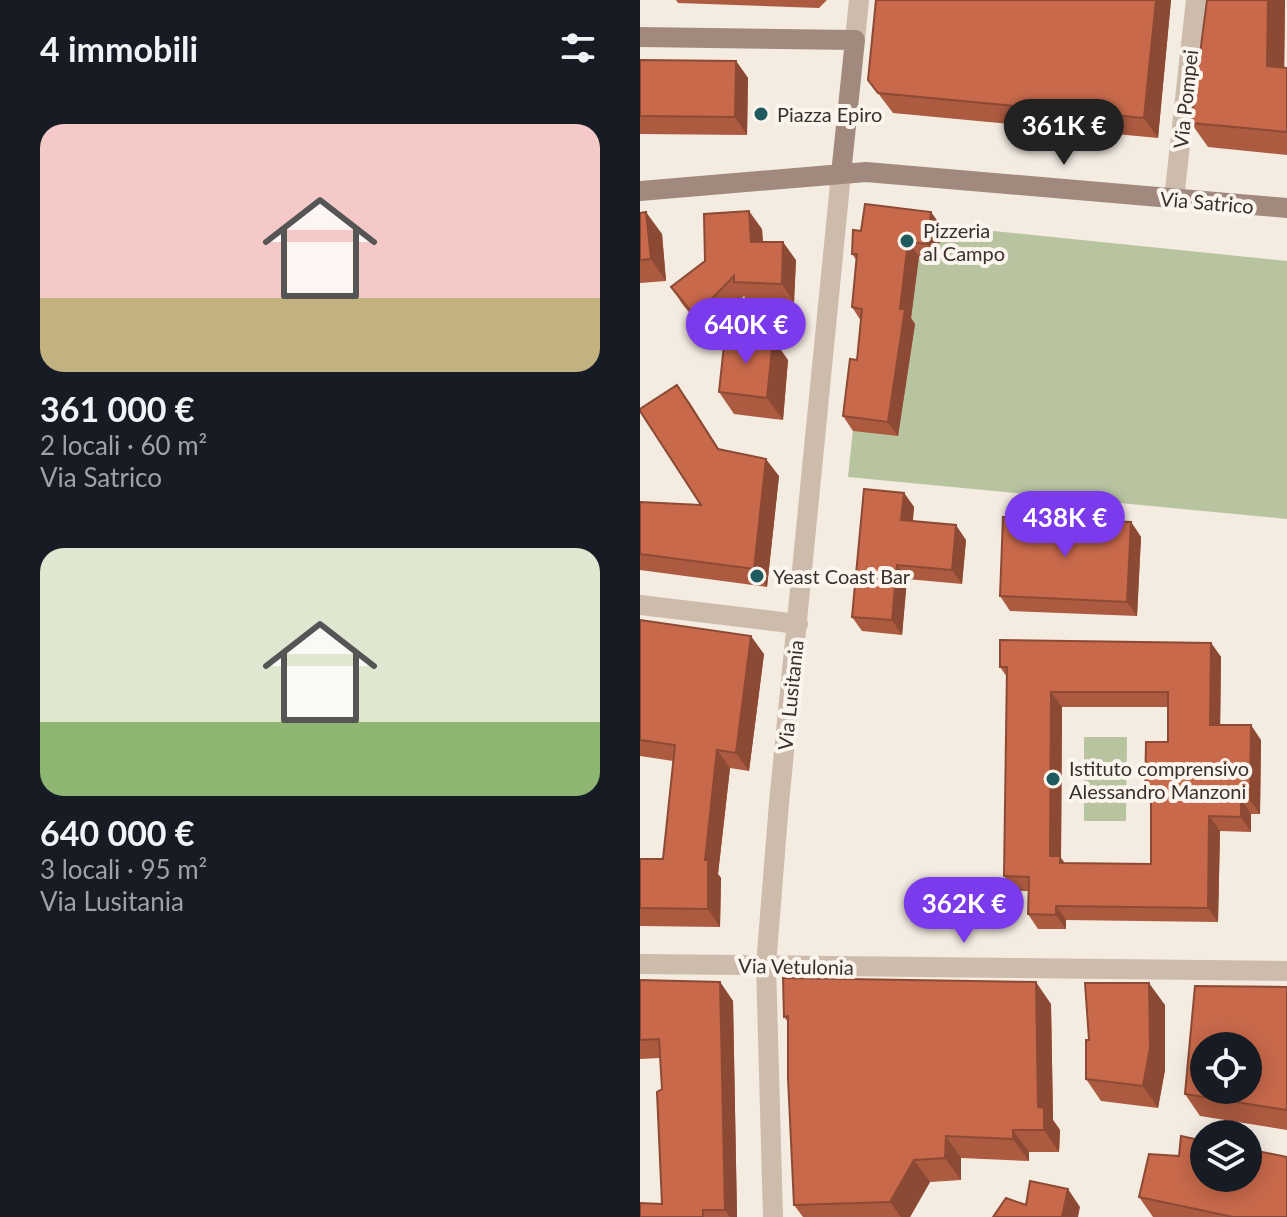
<!DOCTYPE html>
<html lang="it">
<head>
<meta charset="utf-8">
<style>
  body { margin:0; font-family:Lato,sans-serif; background:#242831; color:#f1f3f6; height:100vh; display:flex; flex-direction:column; font-size:30px; white-space:nowrap }
  * { box-sizing:border-box; margin:0 }
  p { font-size:26px; color:#9ea1a6 }
  .icon { flex:none; width:44px; height:44px; fill:none; stroke:currentColor; stroke-width:2; stroke-linecap:round; stroke-linejoin:round }
  .map { position:relative; flex:1; overflow:hidden }
  .panel { display:flex; flex-direction:column; background:#171b24; width:640px }
  .panel>* { flex:none }
  .tools { position:absolute; left:550px; top:1032px; display:grid; gap:16px }
  .tools a { display:grid; place-items:center; width:72px; height:72px; border-radius:50%; background:#171b24; box-shadow:0 4px 20px #0003; font-size:40px }
  .price { position:absolute; translate:-50% -68px; padding:0 18px; border-radius:28px; background:#7c3aed; color:#fff; font-size:26px; line-height:52px; filter:drop-shadow(0 2px 4px #0008) }
  .price::after { content:''; position:absolute; left:50%; top:48px; width:24px; height:18px; margin-left:-12px; background:inherit; clip-path:polygon(0 0,100% 0,50% 100%) }
  .price.active { background:#222; color:#fff }
  ul { padding:0; list-style:none }
  li { display:grid; align-content:center; gap:16px; height:424px; padding:0 40px }
  li span { display:grid; place-items:center; height:248px; border-radius:24px; color:#555 }
  li>.icon { margin-inline-start:auto }
  span .icon { width:144px; height:144px; fill:#fffc; stroke-width:1 }
  li b { font-size:34px }
  h2 { display:flex; justify-content:space-between; align-items:center; height:96px; padding:0 40px; font-size:34px }
  main { display:flex; flex:1; min-height:0 }
  .map>svg:first-child { display:block }
</style>
</head>
<body>
<main>
<section class="panel">
<h2>4 immobili<svg class="icon" aria-label="filters" viewBox="0 0 24 24"><path d="M4 7h16M4 17h16"/><circle cx="9" cy="7" r="2"/><circle cx="15" cy="17" r="2"/></svg></h2>
<ul>
<li><span style="background:linear-gradient(#f6c9c9 70%,#c2b280 0)"><svg class="icon" aria-label="home" viewBox="0 0 24 24"><path d="M3 11l9-7 9 7M6 9v11h12V9"/></svg></span><div><b>361 000 €</b><p>2 locali · 60 m²</p><p>Via Satrico</p></div></li>
<li><span style="background:linear-gradient(#dfe7d0 70%,#8fb573 0)"><svg class="icon" aria-label="home" viewBox="0 0 24 24"><path d="M3 11l9-7 9 7M6 9v11h12V9"/></svg></span><div><b>640 000 €</b><p>3 locali · 95 m²</p><p>Via Lusitania</p></div></li>
</ul>
</section>
<div class="map">
<svg width="647" height="1217" viewBox="0 0 647 1217">
  <rect width="100%" height="100%" fill="#f4ebe1"/>
  <path fill="#b8c4a0" d="M235 219 647 261V519L208 477Z
    M444 737H487L486 821H444Z"/>
  <g fill="none" stroke-linecap="round" stroke-linejoin="round">
    <path stroke="#cdbbac" stroke-width="20" d="M215 40 219 0
      M534 199 556 0
      M0 605 158 624
      M0 964 647 971
      M133 1217 126 965 139 803 201 174"/>
    <path stroke="#a18a7d" stroke-width="20" d="M0 37 215 40 201 174
      M0 191 226 172 647 208"/>
  </g>
  <path fill="#ac5a40" fill-rule="evenodd" d="M36 0H187L179 8 38 3Z
    M531 0 518 138 253 113 228 80Z
    M567 0H645L644 67 647 68V155L568 147 551 123Z
    M0 60 96 61 108 78 107 135 0 134Z
    M0 213 22 234 26 281 0 283Z
    M302 227 297 258 279 256 271 318 275 324 258 436 213 431 203 416 217 360 221 321 212 307 217 261 212 254 221 231Z
    M122 229 123 242 156 260 154 302 106 300 104 296 67 334 43 305 31 287 65 261Z
    M148 360 143 420 94 414 79 392Z
    M37 385 79 449 139 476 127 587 0 570V502L61 505Z
    M264 493 274 507 273 521 326 540 322 584 267 579 262 635 222 631 212 617Z
    M491 522 501 537 497 616 370 611 360 596Z
    M0 620 124 654 109 771 90 768 78 874 81 878 80 927 0 926V859H23L33 761 0 756Z
    M571 643 581 657 580 725 621 740 620 814H611V832L580 831 578 922 426 920V929H398L388 914 389 891H374L364 876 367 677 360 667ZM422 707H528V742L505 797 511 805V864L425 863 421 858Z
    M0 980 80 982 93 1001 97 1217H0L22 1204V1089L20 1058 0 1059Z
    M647 987V1130L560 1116 545 1094Z
    M411 1004 413 1120 420 1130 419 1152H389V1161L321 1158V1180L290 1182 270 1217H163L154 1205 148 1022 144 1017Z
    M525 1005V1070L518 1108 461 1101 446 1079 449 1040Z
    M499 1197 647 1217H513Z"/>
  <path fill="#8c4a34" d="M516 0H531L518 138 504 118Z
    M628 0H645L644 90 627 66Z
    M96 61 108 78 107 135 95 117Z
    M109 211 122 229 124 260 111 242Z
    M6 212 22 234 26 281 11 259Z
    M291 212 302 227 297 258 287 244Z
    M143 242 156 260 154 302 142 284Z
    M268 242 279 256 271 318 275 324 258 436 248 422Z
    M133 338 148 360 143 420 127 398Z
    M37 385 50 403 90 467 78 449Z
    M126 459 139 476 127 587 114 569Z
    M264 493 274 507 271 535 261 520Z
    M491 522 501 537 497 616 487 602Z
    M316 525 326 540 322 584 312 570Z
    M257 565 267 579 262 635 252 620Z
    M111 636 124 654 109 771 96 753Z
    M571 643 581 657 580 740 570 725Z
    M411 692 422 707 421 858 430 871 410 856Z
    M611 725 621 740 620 814 610 800Z
    M77 750 90 768 78 874 81 878 80 927 68 909 65 860Z
    M601 799 611 814V832L601 817Z
    M569 816 580 831 578 922 568 908Z
    M416 906 426 920V929L416 915Z
    M80 982 93 1001 97 1217H90L85 1210Z
    M396 982 411 1004 413 1120 420 1130 419 1152 404 1130 398 1107Z
    M509 983 525 1005V1070L518 1108 503 1086Z
    M373 1130 389 1152V1161L373 1139Z
    M306 1136 321 1158V1180L305 1158Z
    M274 1160 290 1182 270 1217H261L250 1202Z
    M428 1189 440 1207 438 1217H422Z"/>
  <path fill="#c8694b" stroke="#8c4a34" stroke-width="2" fill-rule="evenodd" d="M236 0H516L504 118 238 93 228 80Z
    M567 0H628L627 66 647 68V132L551 123Z
    M0 60 96 61 95 117 0 116Z
    M225 204 291 212 287 244 268 242 260 309H265L248 422 203 416 210 359 217 360 222 309 212 307 217 254H212L213 230 221 231Z
    M109 211 111 242H143L142 284 94 282V276L55 316 31 287 65 261 64 214Z
    M6 212 11 259 0 260V213Z
    M85 336 133 338 127 398 79 392Z
    M37 385 78 449 126 459 114 569 0 554V502L61 505 0 411V409Z
    M224 489 264 493 261 520 316 525 312 570 257 565 252 620 212 617Z
    M363 517 491 522 487 602 360 596Z
    M0 620 111 636 96 753 77 750 65 860H68V909L0 908V859H23L35 745 0 740Z
    M360 640 571 643 570 725H611L610 800 601 799V817L569 816 568 908 416 906V915L388 914 389 877 364 876 367 667H360ZM411 692H528V742H506L505 797H511V864L420 863V856H410Z
    M143 978 396 982 398 1107 404 1108V1130H373V1139L306 1136 305 1158 274 1160 250 1202 154 1205 148 1078V1016L144 1017Z
    M0 980 80 982 85 1210H63V1217H0V1203L22 1204 17 1092 22 1089 19 1039 0 1040Z
    M445 983H509L510 1048 503 1086 446 1079V1040H449Z
    M555 986 647 987V1110L545 1094ZM564 1046H608V1090H564Z
    M541 1136 564 1141V1178H608V1159L615 1161 617 1151 647 1157V1217H593L499 1197 509 1154 539 1156Z
    M390 1181 428 1189 422 1217H353L366 1198 386 1205Z"/>
  <g fill="#1f5a5e" stroke="#fbf5ee" stroke-width="3">
    <circle cx="121" cy="114" r="8"/>
    <circle cx="267" cy="241" r="8"/>
    <circle cx="117" cy="576" r="8"/>
    <circle cx="413" cy="779" r="8"/>
  </g>
  <g text-anchor="middle" dominant-baseline="central" stroke-width="8" stroke-linejoin="round" paint-order="stroke">
    <g font-size="20" fill="#3b302b" stroke="#fbf5ee">
      <text transform="translate(545 99) rotate(-84)">Via Pompei</text>
      <text transform="translate(567 202) rotate(5)">Via Satrico</text>
      <text transform="translate(150 695) rotate(-84)">Via Lusitania</text>
      <text transform="translate(156 966) rotate(1)">Via Vetulonia</text>
    </g>
    <g font-size="20" fill="#3b302b" stroke="#fbf5ee" text-anchor="start">
      <text x="137" y="114">Piazza Epiro</text>
      <text x="283" y="230">Pizzeria<tspan x="283" dy="23">al Campo</tspan></text>
      <text x="133" y="576">Yeast Coast Bar</text>
      <text x="429" y="768">Istituto comprensivo<tspan x="429" dy="23">Alessandro Manzoni</tspan></text>
    </g>
  </g>
</svg>
<div class="tools">
<a><svg class="icon" aria-label="locate" viewBox="0 0 24 24"><circle cx="12" cy="12" r="6"/><path d="M12 2v4M12 18v4M2 12h4M18 12h4"/></svg></a>
<a><svg class="icon" aria-label="layers" viewBox="0 0 24 24"><path d="M12 4l9 5-9 5-9-5zM3 14l9 5 9-5"/></svg></a>
</div>
<b class="price active" style="left:424px;top:167px">361K €</b>
<b class="price" style="left:106px;top:366px">640K €</b>
<b class="price" style="left:425px;top:559px">438K €</b>
<b class="price" style="left:324px;top:945px">362K €</b>
</div>
</main>
</body>
</html>
